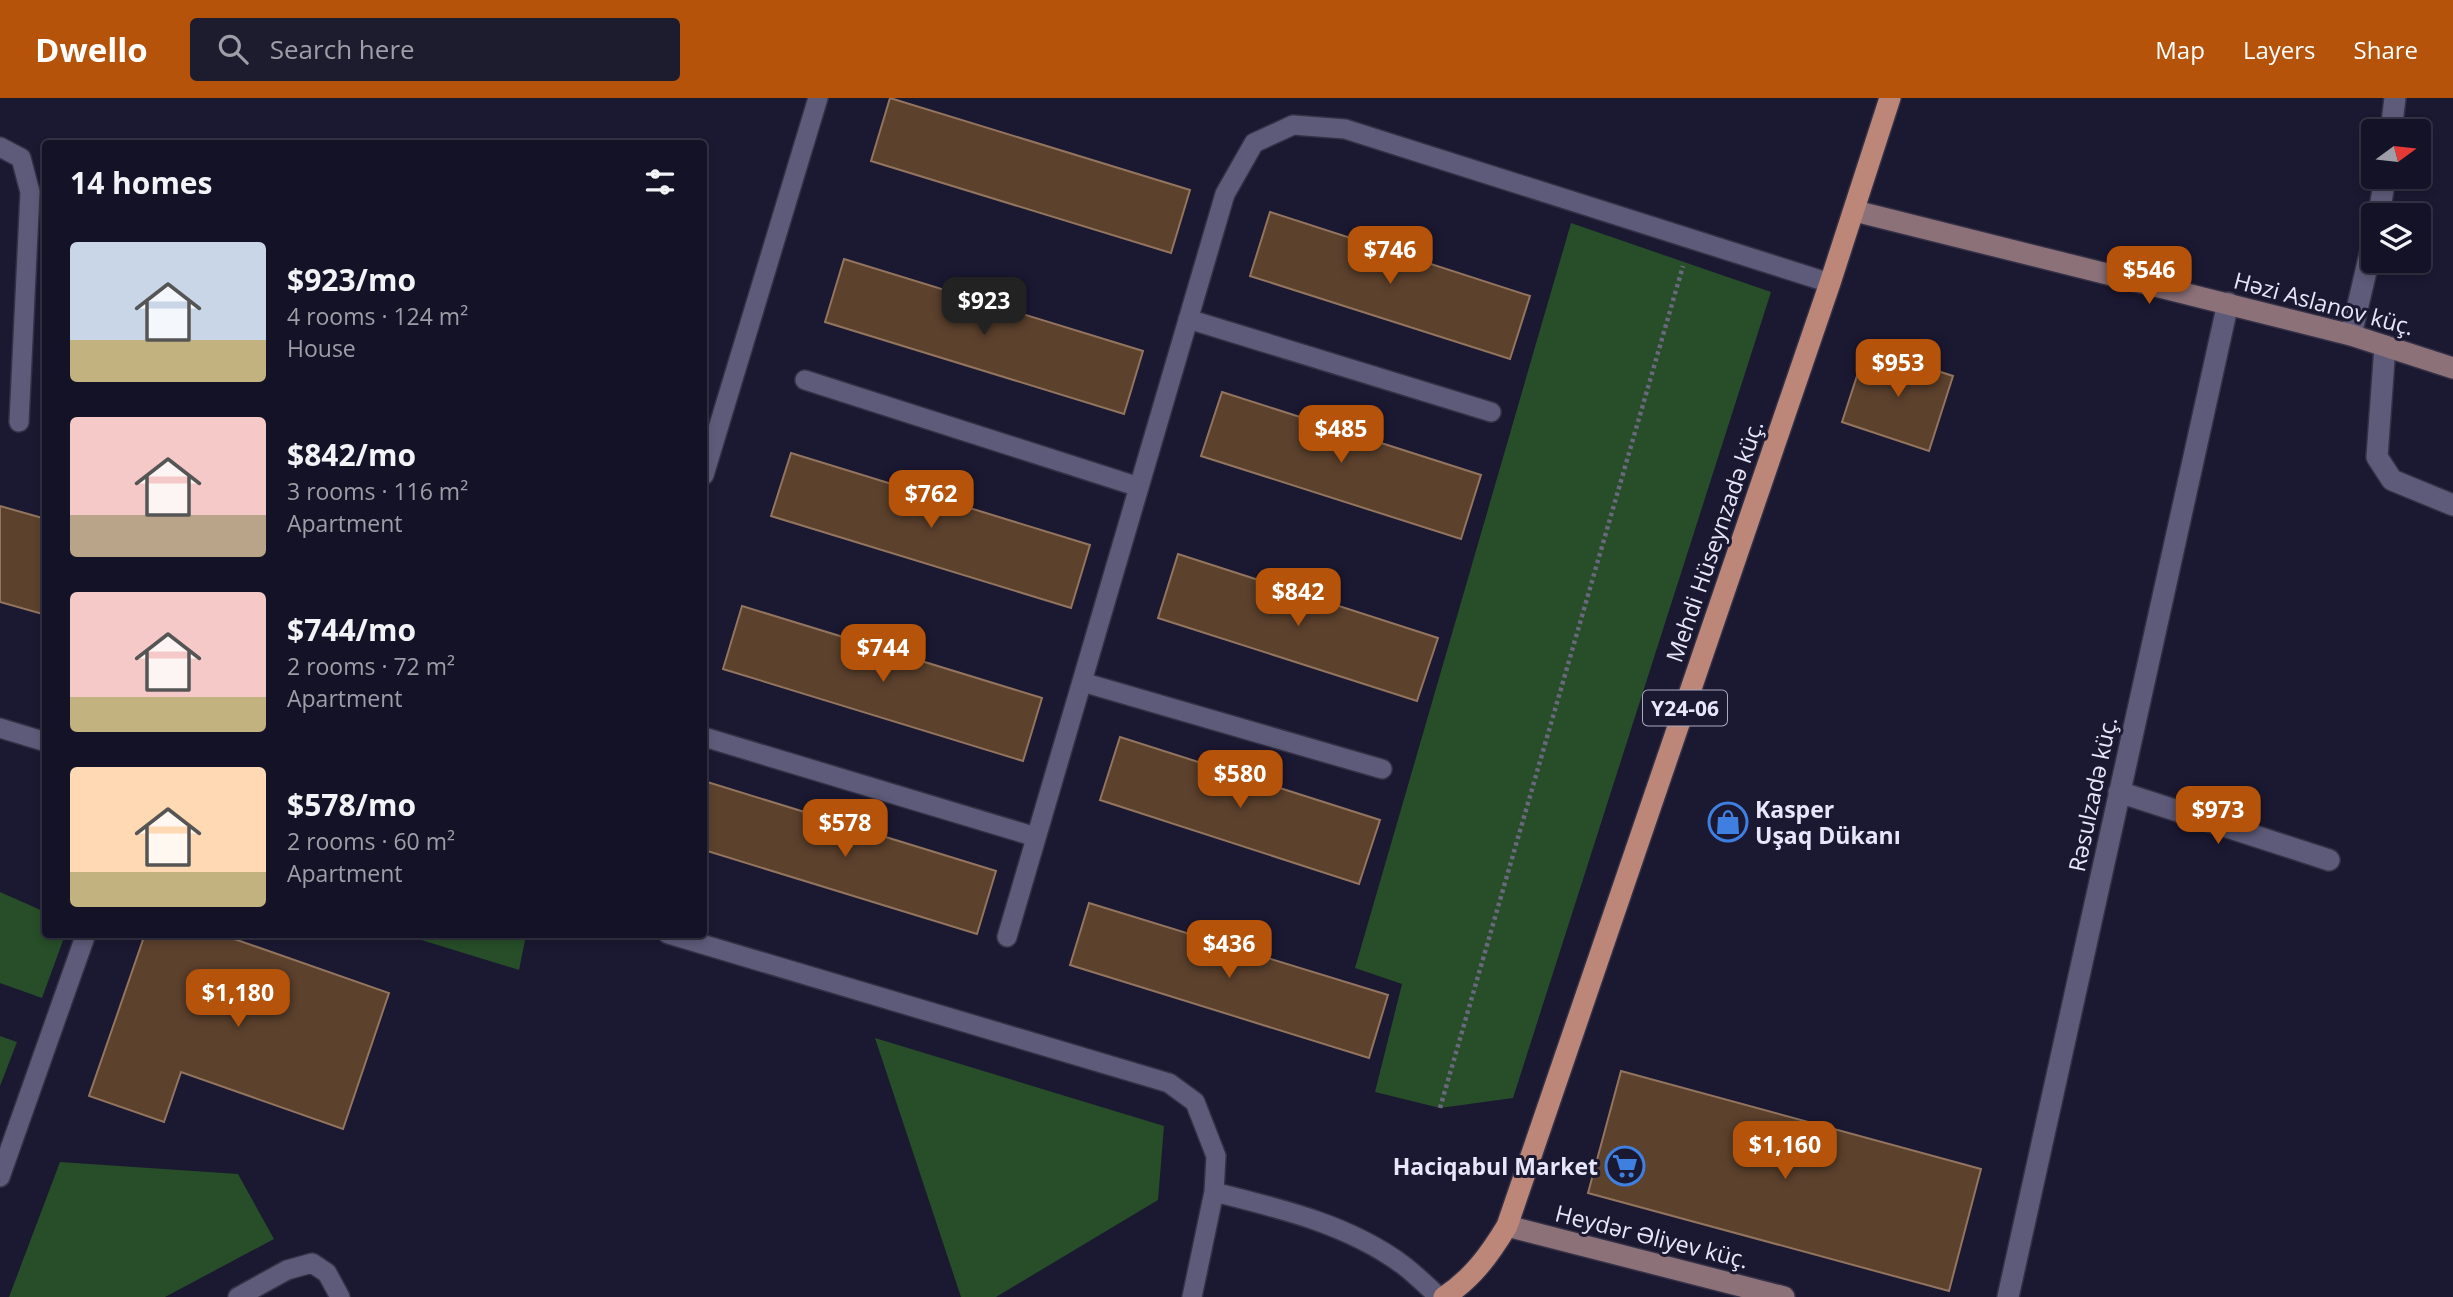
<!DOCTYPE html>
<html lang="en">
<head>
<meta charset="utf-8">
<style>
  body { margin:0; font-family:"Open Sans",sans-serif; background:#1d1b2e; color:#f1f3f6; height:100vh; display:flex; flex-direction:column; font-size:26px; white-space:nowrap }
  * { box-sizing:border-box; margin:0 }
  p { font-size:23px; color:#9d9ea7 }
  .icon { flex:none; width:38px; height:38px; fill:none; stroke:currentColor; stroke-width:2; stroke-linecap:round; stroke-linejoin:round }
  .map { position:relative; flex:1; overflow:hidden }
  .drawer { position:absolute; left:42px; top:42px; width:665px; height:798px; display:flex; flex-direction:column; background:#141226; border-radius:7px; box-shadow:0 4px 10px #0003,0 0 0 2px #333243 }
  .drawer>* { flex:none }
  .needle { width:46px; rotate:75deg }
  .tools { position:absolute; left:2361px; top:21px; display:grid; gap:14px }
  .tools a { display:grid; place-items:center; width:70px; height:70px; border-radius:7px; background:#141226; box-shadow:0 4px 10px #0003,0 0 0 2px #333243; font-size:35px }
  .price { position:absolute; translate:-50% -60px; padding:0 16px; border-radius:14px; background:#b45309; color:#fff; font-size:23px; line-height:46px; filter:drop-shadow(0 2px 4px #0008) }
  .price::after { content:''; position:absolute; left:50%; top:42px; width:21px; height:16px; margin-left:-10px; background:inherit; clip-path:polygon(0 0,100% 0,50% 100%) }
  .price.selected { background:#222; color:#fff }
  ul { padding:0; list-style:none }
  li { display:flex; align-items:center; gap:21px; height:175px; padding:0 28px }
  li span { display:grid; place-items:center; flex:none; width:196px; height:140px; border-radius:7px; color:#555 }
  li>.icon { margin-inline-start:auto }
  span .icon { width:84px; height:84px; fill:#fffc; stroke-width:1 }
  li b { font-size:30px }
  h2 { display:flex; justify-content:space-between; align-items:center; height:84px; padding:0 28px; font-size:30px }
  header { display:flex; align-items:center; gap:42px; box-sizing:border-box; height:98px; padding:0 35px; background:#b45309; color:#fff }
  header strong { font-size:33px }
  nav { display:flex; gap:38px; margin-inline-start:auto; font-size:24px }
  .search { width:490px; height:63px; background:#1d1b2e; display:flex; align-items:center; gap:18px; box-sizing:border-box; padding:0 24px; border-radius:7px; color:#9d9ea7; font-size:26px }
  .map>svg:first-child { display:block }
</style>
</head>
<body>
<header>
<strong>Dwello</strong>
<div class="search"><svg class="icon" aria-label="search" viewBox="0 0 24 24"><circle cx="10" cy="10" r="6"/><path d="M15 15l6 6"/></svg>Search here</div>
<nav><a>Map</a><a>Layers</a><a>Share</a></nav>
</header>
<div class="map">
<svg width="2453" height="1199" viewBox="0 0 2453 1199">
  <rect width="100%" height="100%" fill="#1b1832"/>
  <path fill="#274e28" d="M1571 125 1771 194 1513 1000 1440 1010 1375 994 1402 886 1355 870Z
    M0 794 45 814 46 836 65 837 42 900 0 885Z
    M405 837 526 836V837L519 872Z
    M0 938 17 944 0 988Z
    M875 940 1164 1028 1158 1102 996 1199H961Z
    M60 1064 238 1076 274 1141 165 1199H9Z"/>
  <path fill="#5c412d" stroke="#93755f" stroke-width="2" d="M890 0 1190 92 1171 155 871 63Z
    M1270 114 1530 198 1510 261 1250 178Z
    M844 161 1143 253 1124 316 825 224Z
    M1866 250 1953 278 1929 353 1842 324Z
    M1222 294 1481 377 1461 441 1201 358Z
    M791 355 1090 447 1071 510 771 418Z
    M0 408 46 421V517L0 504Z
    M1178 456 1438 540 1417 603 1158 520Z
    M742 508 1042 600 1023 663 723 571Z
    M1120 639 1380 722 1359 786 1100 702Z
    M704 683 996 773 977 836 704 752Z
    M1089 805 1388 897 1369 960 1070 867Z
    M145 836H220L389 895 343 1031 181 974 164 1024 89 998Z
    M1621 973 1981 1071 1949 1193 1588 1095Z"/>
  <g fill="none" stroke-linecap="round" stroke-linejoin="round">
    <defs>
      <path id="lane" d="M0 49 21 60 30 94 19 324
        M1188 221 1491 314
        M805 282 1139 389
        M704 377 818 0
        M1082 584 1382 671
        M0 630 46 644
        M704 639 1036 739
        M668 836 1169 985 1195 1004 1216 1058 1214 1094 1192 1199
        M1007 839 1225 96 1254 45 1293 27 1345 31 1830 185
        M0 1079 86 836
        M1214 1094C1278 1110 1348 1126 1403 1167 1416 1177 1427 1188 1439 1199
        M238 1199 287 1172 312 1165 327 1175 340 1199"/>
      <path id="street" d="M2391 33 2395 0
        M2379 117 2385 79
        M2351 237 2373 143
        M2385 248 2377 359 2392 382 2453 407
        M2119 694 2329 762
        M2008 1199 2228 205"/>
      <path id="secondary" d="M1855 113 2351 237 2453 270
        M1507 1128 1784 1199"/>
      <path id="primary" d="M1444 1199C1473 1180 1490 1156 1507 1128L1830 185 1890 0"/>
    </defs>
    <use href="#lane" stroke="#343146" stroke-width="22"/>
    <use href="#street" stroke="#343146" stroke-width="24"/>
    <use href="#secondary" stroke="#343146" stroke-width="24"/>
    <use href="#primary" stroke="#343146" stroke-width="24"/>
    <path stroke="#6a687f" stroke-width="4.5" stroke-dasharray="3.5 3.5" stroke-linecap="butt" d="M1440 1010 1683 168"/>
    <use href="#lane" stroke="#5e5b7a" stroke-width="19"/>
    <use href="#street" stroke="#5e5b7a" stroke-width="21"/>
    <use href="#secondary" stroke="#8d7179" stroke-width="21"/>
    <use href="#primary" stroke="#bc8779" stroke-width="21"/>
  </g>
  <defs>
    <symbol id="shop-ring" viewBox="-11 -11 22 22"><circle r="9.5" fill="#1b1832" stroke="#3f7fe0" stroke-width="1.5"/><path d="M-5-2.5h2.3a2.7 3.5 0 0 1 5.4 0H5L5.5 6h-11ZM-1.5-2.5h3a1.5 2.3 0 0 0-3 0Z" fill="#3f7fe0"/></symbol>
    <symbol id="supermarket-ring" viewBox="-11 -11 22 22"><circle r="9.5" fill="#1b1832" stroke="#3f7fe0" stroke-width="1.5"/><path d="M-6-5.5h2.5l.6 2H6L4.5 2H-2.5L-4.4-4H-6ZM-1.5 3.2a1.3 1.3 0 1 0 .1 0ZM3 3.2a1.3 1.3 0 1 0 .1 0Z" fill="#3f7fe0"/></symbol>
  </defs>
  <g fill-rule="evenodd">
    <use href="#shop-ring" x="1706" y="702" width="44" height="44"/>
    <use href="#supermarket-ring" x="1603" y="1046" width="44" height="44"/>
  </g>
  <g text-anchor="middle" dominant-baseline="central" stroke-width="6" stroke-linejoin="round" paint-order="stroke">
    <rect fill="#1b1832" stroke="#aaa9be" stroke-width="2" x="1643" y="592.5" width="84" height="35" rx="5"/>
    <g font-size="21" font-weight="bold" fill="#e8e7fa">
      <text x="1685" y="610">Y24-06</text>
    </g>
    <g font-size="23" fill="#e8e7fa" stroke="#1b1832">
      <text transform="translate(2324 205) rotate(15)">Həzi Aslanov küç.</text>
      <text transform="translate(1714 443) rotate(-71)">Mehdi Hüseynzadə küç.</text>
      <text transform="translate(2092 696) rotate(-78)">Rəsulzadə küç.</text>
      <text transform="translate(1652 1138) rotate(14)">Heydər Əliyev küç.</text>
    </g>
    <g font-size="23" font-weight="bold" fill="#e8e7fa" stroke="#1b1832" text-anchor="start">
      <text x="1755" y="711">Kasper<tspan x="1755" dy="26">Uşaq Dükanı</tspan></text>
      <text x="1598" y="1068" text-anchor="end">Haciqabul Market</text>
    </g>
  </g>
</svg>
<div class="tools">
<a><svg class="needle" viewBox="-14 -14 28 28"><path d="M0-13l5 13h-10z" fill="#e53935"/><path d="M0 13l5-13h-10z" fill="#9d9ea7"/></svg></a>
<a><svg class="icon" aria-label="layers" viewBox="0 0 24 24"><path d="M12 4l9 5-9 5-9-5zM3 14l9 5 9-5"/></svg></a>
</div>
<b class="price" style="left:1390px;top:188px">$746</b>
<b class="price" style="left:2149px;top:208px">$546</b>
<b class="price selected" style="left:984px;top:239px">$923</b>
<b class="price" style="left:1898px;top:301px">$953</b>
<b class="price" style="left:1341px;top:367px">$485</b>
<b class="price" style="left:931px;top:432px">$762</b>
<b class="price" style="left:1298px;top:530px">$842</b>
<b class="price" style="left:883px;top:586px">$744</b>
<b class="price" style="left:1240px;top:712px">$580</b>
<b class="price" style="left:2218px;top:748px">$973</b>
<b class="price" style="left:845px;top:761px">$578</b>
<b class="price" style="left:1229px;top:882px">$436</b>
<b class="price" style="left:238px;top:931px">$1,180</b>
<b class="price" style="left:1785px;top:1083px">$1,160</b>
<section class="drawer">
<h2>14 homes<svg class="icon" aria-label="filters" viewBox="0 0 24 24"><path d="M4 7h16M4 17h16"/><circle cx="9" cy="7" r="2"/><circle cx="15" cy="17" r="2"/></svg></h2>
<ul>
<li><span style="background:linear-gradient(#c9d6e8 70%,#c2b280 0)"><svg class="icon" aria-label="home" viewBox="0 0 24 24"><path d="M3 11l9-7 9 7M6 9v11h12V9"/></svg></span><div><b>$923/mo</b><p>4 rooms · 124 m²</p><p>House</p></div></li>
<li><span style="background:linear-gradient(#f6c9c9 70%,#b9a48a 0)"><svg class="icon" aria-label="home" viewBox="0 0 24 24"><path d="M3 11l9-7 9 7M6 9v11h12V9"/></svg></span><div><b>$842/mo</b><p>3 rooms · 116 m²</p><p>Apartment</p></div></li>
<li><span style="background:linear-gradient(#f6c9c9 75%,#c2b280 0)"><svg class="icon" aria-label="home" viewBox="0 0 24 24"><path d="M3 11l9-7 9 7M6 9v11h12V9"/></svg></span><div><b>$744/mo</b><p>2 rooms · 72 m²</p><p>Apartment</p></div></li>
<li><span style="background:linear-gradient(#ffd9b3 75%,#c2b280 0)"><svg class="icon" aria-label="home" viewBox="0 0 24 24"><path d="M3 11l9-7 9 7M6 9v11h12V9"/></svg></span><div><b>$578/mo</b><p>2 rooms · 60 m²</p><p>Apartment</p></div></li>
</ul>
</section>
</div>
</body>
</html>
